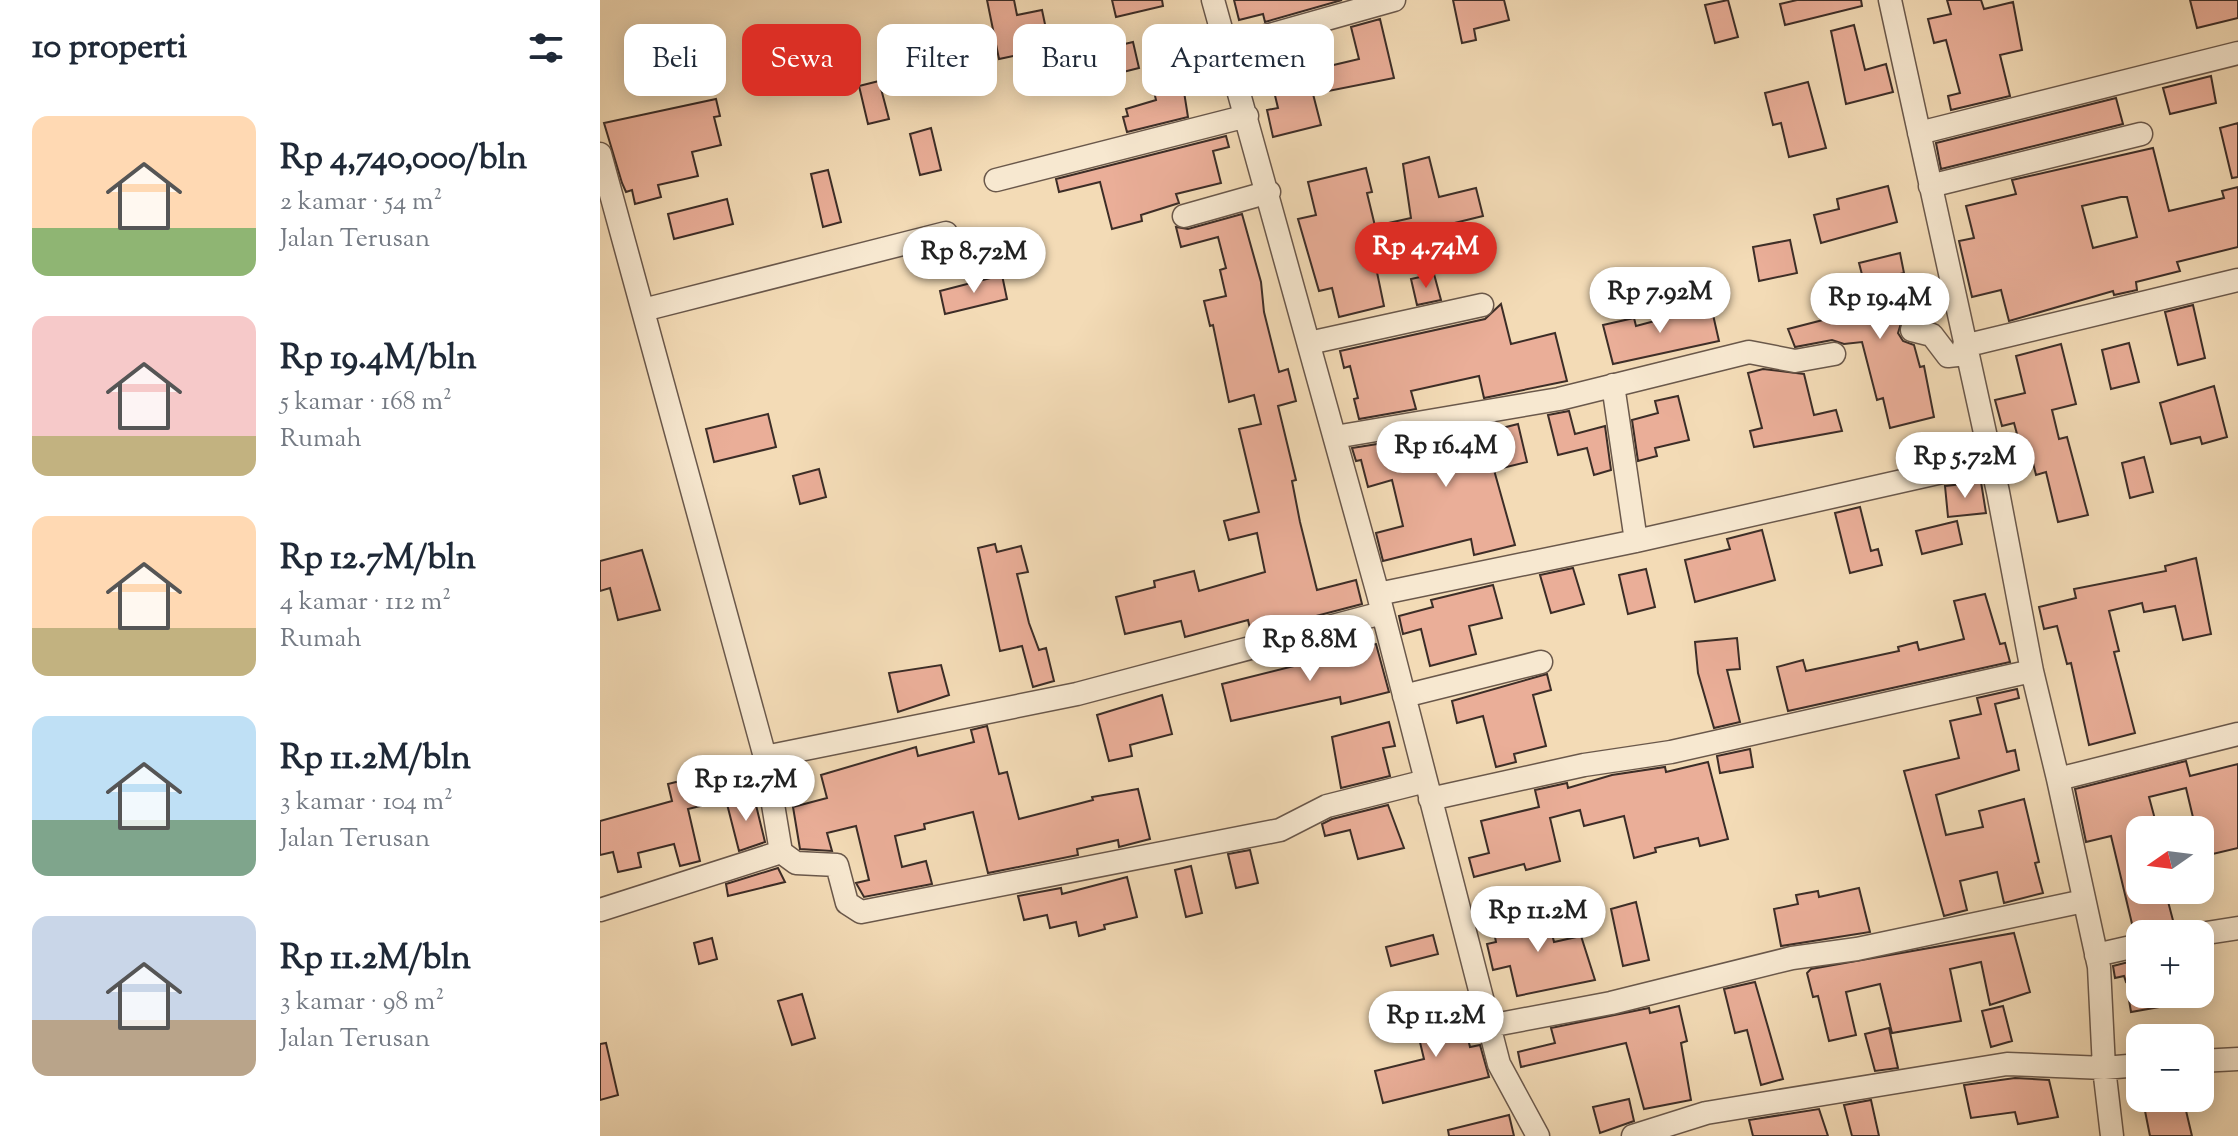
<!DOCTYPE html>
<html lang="id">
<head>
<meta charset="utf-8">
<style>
  body { margin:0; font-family:"Sorts Mill Goudy",serif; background:#f6f6f7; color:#1f2937; height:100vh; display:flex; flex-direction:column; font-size:30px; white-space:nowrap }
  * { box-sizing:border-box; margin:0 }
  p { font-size:26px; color:#747a83 }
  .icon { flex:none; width:44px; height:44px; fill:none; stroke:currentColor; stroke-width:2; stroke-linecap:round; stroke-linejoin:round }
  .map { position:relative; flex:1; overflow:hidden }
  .details { display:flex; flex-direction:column; background:#fff; width:600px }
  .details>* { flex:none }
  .hud { position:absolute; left:24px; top:24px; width:760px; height:72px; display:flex; gap:16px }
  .needle { width:52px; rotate:256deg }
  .fabs { position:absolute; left:1526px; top:816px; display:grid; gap:16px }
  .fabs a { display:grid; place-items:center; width:88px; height:88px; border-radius:16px; background:#fff; box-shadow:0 4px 20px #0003; font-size:40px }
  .price { position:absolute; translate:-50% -68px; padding:0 18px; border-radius:28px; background:#fff; color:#222; font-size:26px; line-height:52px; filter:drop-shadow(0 2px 4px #0008) }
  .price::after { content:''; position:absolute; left:50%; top:48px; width:24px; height:18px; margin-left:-12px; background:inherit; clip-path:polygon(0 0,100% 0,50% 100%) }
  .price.current { background:#d93025; color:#fff }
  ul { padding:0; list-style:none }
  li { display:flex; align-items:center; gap:24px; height:200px; padding:0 32px }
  li span { display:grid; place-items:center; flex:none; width:224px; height:160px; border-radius:16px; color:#555 }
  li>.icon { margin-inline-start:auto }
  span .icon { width:96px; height:96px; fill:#fffc; stroke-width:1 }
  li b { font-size:34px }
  h2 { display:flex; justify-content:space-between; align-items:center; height:96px; padding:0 32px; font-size:34px }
  .tag { padding:0 28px; border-radius:16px; background:#fff; box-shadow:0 4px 20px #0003; font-size:28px; line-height:72px }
  .tag.current { background:#d93025; color:#fff }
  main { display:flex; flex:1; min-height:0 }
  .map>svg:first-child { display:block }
</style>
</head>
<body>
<main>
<section class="details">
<h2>10 properti<svg class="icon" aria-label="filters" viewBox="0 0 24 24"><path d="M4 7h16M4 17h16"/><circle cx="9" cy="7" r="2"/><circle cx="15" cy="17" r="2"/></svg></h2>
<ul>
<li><span style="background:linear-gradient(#ffd9b3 70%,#8fb573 0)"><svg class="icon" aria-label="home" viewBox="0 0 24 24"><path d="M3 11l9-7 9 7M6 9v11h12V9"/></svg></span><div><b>Rp 4,740,000/bln</b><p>2 kamar · 54 m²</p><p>Jalan Terusan</p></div></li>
<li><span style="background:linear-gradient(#f6c9c9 75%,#c2b280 0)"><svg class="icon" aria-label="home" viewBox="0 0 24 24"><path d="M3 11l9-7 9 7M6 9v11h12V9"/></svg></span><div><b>Rp 19.4M/bln</b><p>5 kamar · 168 m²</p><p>Rumah</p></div></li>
<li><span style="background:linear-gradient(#ffd9b3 70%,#c2b280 0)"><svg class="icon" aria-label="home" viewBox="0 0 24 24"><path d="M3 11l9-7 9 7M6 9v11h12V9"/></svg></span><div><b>Rp 12.7M/bln</b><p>4 kamar · 112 m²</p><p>Rumah</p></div></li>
<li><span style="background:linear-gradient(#bfe0f5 65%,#7fa58c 0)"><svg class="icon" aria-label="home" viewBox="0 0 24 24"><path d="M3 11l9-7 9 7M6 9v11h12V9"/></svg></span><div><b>Rp 11.2M/bln</b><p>3 kamar · 104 m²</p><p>Jalan Terusan</p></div></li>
<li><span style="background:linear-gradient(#c9d6e8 65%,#b9a48a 0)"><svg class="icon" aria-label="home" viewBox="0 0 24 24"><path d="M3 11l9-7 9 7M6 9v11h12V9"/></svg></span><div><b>Rp 11.2M/bln</b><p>3 kamar · 98 m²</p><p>Jalan Terusan</p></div></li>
</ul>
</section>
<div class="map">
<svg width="1638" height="1136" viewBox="0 0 1638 1136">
  <rect width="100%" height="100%" fill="#f3dbb6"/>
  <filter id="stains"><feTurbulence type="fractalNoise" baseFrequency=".0025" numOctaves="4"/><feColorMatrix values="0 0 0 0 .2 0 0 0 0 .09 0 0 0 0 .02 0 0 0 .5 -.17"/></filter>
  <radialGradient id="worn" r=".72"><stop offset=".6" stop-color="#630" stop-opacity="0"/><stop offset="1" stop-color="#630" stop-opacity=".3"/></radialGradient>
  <path fill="#eaae98" stroke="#3c2d27" stroke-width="2" fill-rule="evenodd" d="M387 0H414L417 15 442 10 450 48 399 59Z
    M512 0H562L563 6 516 17Z
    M634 0H742L665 22 663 14 639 20Z
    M853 0H904L909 20 874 29 876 40 862 43Z
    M1128 0 1138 37 1115 43 1105 5Z
    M1197 0H1261L1262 6 1185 25 1180 4Z
    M1347 0H1381L1384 9 1413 2 1422 50 1400 55 1410 96 1351 110 1348 96 1360 93 1346 40 1334 43 1328 19 1351 14Z
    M1590 0H1638V18L1597 28Z
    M780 19 794 78 713 94 721 125 673 137 667 110 678 108 672 83 678 82 671 49 717 36 725 67 759 59 751 27Z
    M1254 25 1265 70 1286 64 1293 92 1246 104 1231 31Z
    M533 42 539 68 519 73 512 47Z
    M578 54 588 117 527 132 523 117 528 116 526 109 556 100 547 62Z
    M1611 76 1616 103 1570 114 1563 88Z
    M279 81 289 119 268 124 259 86Z
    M1208 82 1226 148 1189 157 1181 123 1173 125 1165 93Z
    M1516 98 1523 124 1341 169 1336 143Z
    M116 99 120 116 114 117 121 145 92 152 98 176 58 185 61 197 35 204 32 190 26 192 22 183 4 123Z
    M1638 123V177L1632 178 1620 128Z
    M331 128 341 170 320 175 310 134Z
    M626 136 629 147 613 151 621 183 576 194 579 203 541 215 542 221 512 229 500 182 459 192 456 179Z
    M1553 148 1569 211 1624 198 1622 191 1638 187V247L1577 262 1580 271 1536 282 1537 290 1514 295 1513 291 1409 321 1401 290 1372 297 1359 241 1374 238 1366 206 1416 194 1412 180ZM1521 197H1527L1537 237 1493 248 1482 206Z
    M829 157 839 197 876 188 883 216 834 228 835 235 773 253 784 306 739 317 732 288 719 291 698 219 716 215 708 182 766 168 772 192 767 193 775 226 811 218 803 164Z
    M228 170 241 222 223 227 211 174Z
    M1288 186 1297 222 1221 243 1214 215 1239 209 1237 199Z
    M127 199 133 224 74 239 68 214Z
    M642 214 661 282 664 312 679 372 688 369 696 401 678 406 696 480 692 481 700 522 717 590 756 580 762 604 651 633 648 620 585 637 581 621 525 634 516 597 555 587 554 581 594 571 599 591 665 572 657 533 629 540 624 521 659 512 639 429 661 424 654 395 629 402 613 325 610 326 604 301 626 296 620 270 626 268 618 237 581 247 576 227 588 229Z
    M1190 240 1197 273 1159 281 1153 247Z
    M1300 253 1304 273 1300 274 1307 305 1299 307 1302 320 1298 333 1303 341 1314 345 1320 367 1324 366 1334 417 1290 428 1283 398 1277 400 1262 342 1244 344 1232 340 1195 347 1188 329 1254 312 1249 295 1266 290 1259 263Z
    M834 274 841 300 817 305 811 279Z
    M402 275 407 299 345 314 340 291Z
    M901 304 911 344 955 333 967 381 884 398 879 376 811 391 816 409 759 419 754 399 758 398 750 366 744 368 740 351 885 319Z
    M1593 305 1605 358 1578 365 1565 312Z
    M1111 306 1119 341 1013 364 1003 325 1034 318 1036 326Z
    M1529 343 1539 382 1511 389 1502 350Z
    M1461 344 1476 404 1452 410 1459 439 1467 437 1488 515 1458 522 1446 472 1436 475 1428 443 1420 445 1414 423 1402 426 1395 400 1425 393 1416 356Z
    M1163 369 1204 374 1214 415 1236 410 1242 431 1154 447 1150 431 1162 428 1148 373Z
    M1614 386 1627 437 1602 444 1600 437 1571 444 1560 403Z
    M1078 396 1089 440 1055 448 1057 456 1038 461 1032 420 1058 413 1055 401Z
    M969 411 975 434 1005 426 1011 470 994 475 987 448 958 455 948 415Z
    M168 414 176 447 114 462 106 429Z
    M918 424 927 462 894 470 915 545 874 555 871 539 783 561 776 533 803 526 792 480 768 487 761 460 756 461 752 448 790 442 791 447 874 428 881 426 882 433Z
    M1544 457 1553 492 1530 498 1522 463Z
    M219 469 226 497 200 504 193 476Z
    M1381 482 1386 513 1348 517 1345 486Z
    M1260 507 1271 551 1278 549 1282 565 1250 573 1235 513Z
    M1357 521 1362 544 1322 554 1316 531Z
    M1162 530 1175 580 1095 602 1085 560 1130 549 1127 539Z
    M395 544 397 552 421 546 428 572 417 574 429 623 439 650 446 648 454 681 433 687 422 646 400 651 378 548Z
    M42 550 60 610 18 620 10 588 0 591V561Z
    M1596 558 1611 634 1583 640 1575 606 1544 612 1542 603 1509 611 1519 651 1514 652 1535 733 1489 745 1471 663 1467 664 1457 626 1444 629 1439 607 1476 598 1474 589 1566 571 1565 566Z
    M973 568 984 604 951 613 940 575Z
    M1046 569 1055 607 1028 614 1019 575Z
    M893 585 902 618 869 626 876 654 830 666 821 629 803 634 799 616 833 607 831 600Z
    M1385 594 1400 644 1405 643 1410 662 1188 711 1177 667 1203 660 1206 671 1299 651 1298 647 1317 642 1319 650 1364 639 1354 601Z
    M1137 638 1140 669 1127 670 1140 722 1114 728 1098 673 1095 642Z
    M752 641 753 647 776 644 789 692 741 704 740 697 631 721 622 684 726 658 723 648Z
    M341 665 349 695 298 712 289 673Z
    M947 674 951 690 933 695 946 746 914 754 916 762 896 767 883 716 857 723 852 701Z
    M1417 689 1419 698 1395 704 1407 752 1415 750 1419 770 1336 795 1346 835 1383 827 1379 811 1424 799 1439 862 1435 863 1443 893 1404 903 1397 872 1360 881 1367 910 1344 916 1304 771 1359 758 1350 721 1381 714 1377 698Z
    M562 695 572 734 530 745 532 756 509 761 497 715Z
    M789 722 795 746 783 748 790 776 741 788 732 737Z
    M387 726 399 774 407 772 419 819 493 800 492 797 538 789 550 839 519 847 518 840 477 849 478 855 388 873 373 812 324 824 325 829 295 836 302 867 326 861 332 884 264 897 256 883 269 880 256 826 227 833 232 851 200 849 193 807 227 798 221 775 316 747 318 756 374 742 371 730Z
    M1150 749 1153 767 1120 773 1117 756Z
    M129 761 138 797 88 809 100 861 80 866 74 844 38 853 41 867 18 872 13 852 0 855V821L72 801 68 784 88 779 86 771Z
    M1586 761 1590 776 1638 764V848L1600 857V830H1596L1586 788 1549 797 1556 823 1540 827V890H1565L1575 928 1554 934 1534 932 1511 836 1486 842 1475 789Z
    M1108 762 1128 839 1100 846 1098 838 1055 848 1056 852 1034 858 1024 816 984 826 980 810 950 818 960 861 926 870 924 864 874 877 869 858 889 853 881 821 939 807 935 790 967 783 968 788 1012 775 1065 767 1066 772Z
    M154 797 165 842 139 851 127 804Z
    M788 805 804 848 758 859 750 830 725 836 722 824 732 819Z
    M650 850 658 883 636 888 628 854Z
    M591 866 602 913 586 917 575 870Z
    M178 868 185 882 128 896 126 884Z
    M527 877 537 917 504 925 505 929 479 936 476 922 450 928 447 915 424 920 418 896 461 888 462 894Z
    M1259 888 1270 932 1181 946 1174 909 1198 904 1196 895 1218 891 1219 897Z
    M1036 902 1049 960 1023 966 1011 909Z
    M946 909 954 942 981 936 995 980 917 996 910 966 893 970 887 944 896 942 892 922Z
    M1414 933 1430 992 1390 1005 1381 962 1350 969 1361 1021 1292 1033 1280 984 1246 992 1256 1035 1229 1041 1218 996 1213 997 1207 973 1211 969Z
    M833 935 838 954 791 966 786 947Z
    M112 938 117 959 99 964 94 943Z
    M1540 959V978L1526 982 1524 976 1515 978 1513 966Z
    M1155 982 1183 1079 1161 1085 1147 1030 1135 1033 1124 989Z
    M202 994 215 1038 192 1045 178 1001Z
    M1528 994H1587L1588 1002 1531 1012Z
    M860 1005 870 1047 880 1045 889 1077 783 1103 775 1071 824 1059 814 1017Z
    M1079 1006 1087 1041 1081 1043 1091 1100 1044 1109 1026 1043 921 1067 918 1052 955 1043 951 1028 1049 1008 1050 1013Z
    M1403 1006 1412 1041 1391 1047 1382 1011Z
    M1289 1028 1298 1068 1275 1071 1265 1034Z
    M6 1043 18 1095 0 1100V1044Z
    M1415 1078 1449 1080 1458 1117 1418 1124 1415 1112 1371 1118 1364 1085Z
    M1560 1098H1583L1592 1136H1550L1543 1101Z
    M1029 1099 1034 1121 1000 1133 993 1107Z
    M1271 1100 1279 1136H1252L1244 1105Z
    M1219 1109 1228 1136H1153L1149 1120Z
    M909 1115 914 1136H849L848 1130Z"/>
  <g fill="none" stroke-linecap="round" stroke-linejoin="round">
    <defs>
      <path id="minor" d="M613 0 778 594 899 1064 938 1136
        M1290 0 1398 492 1432 671 1458 779 1638 734
        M627 47 794 0
        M1319 133 1638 53
        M0 154 165 757 181 852 0 910
        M396 180 647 116
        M1330 186 1541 134
        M584 216 669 192
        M43 310 346 233
        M1312 330 1332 335 1348 356 1366 354
        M709 343 882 305
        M1364 346 1638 280
        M1013 385 1036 541
        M735 437 959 399 1149 352 1195 361 1234 354
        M778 594 1036 541 1391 461
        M804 696 941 662
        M165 757 477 694 782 613
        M1458 779 1499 967 1504 1068 1512 1136
        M830 799 984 765 1071 752 1432 671
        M181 852 196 863 237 865 247 903 261 912 680 830 727 806 826 781
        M1600 934 1638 928
        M1496 955 1540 945
        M889 1026 1011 1003 1192 958 1257 949 1484 901
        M1600 1061 1638 1059
        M1033 1136 1106 1113 1407 1064 1504 1068 1540 1065"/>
    </defs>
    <use href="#minor" stroke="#6a584b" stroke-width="25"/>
    <use href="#minor" stroke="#f7e8d0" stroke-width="22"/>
  </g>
  <rect width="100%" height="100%" filter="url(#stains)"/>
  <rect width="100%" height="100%" fill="url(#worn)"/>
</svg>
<div class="fabs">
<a><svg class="needle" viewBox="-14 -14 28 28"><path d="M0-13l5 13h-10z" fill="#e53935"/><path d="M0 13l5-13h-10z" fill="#747a83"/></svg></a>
<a>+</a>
<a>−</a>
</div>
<b class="price current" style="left:826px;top:290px">Rp 4.74M</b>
<b class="price" style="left:374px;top:295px">Rp 8.72M</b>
<b class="price" style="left:1060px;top:335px">Rp 7.92M</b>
<b class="price" style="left:1280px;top:341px">Rp 19.4M</b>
<b class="price" style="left:846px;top:489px">Rp 16.4M</b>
<b class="price" style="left:1365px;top:500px">Rp 5.72M</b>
<b class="price" style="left:710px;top:683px">Rp 8.8M</b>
<b class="price" style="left:146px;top:823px">Rp 12.7M</b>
<b class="price" style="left:938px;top:954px">Rp 11.2M</b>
<b class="price" style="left:836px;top:1059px">Rp 11.2M</b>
<div class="hud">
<a class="tag">Beli</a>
<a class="tag current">Sewa</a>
<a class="tag">Filter</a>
<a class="tag">Baru</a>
<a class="tag">Apartemen</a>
</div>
</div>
</main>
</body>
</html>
